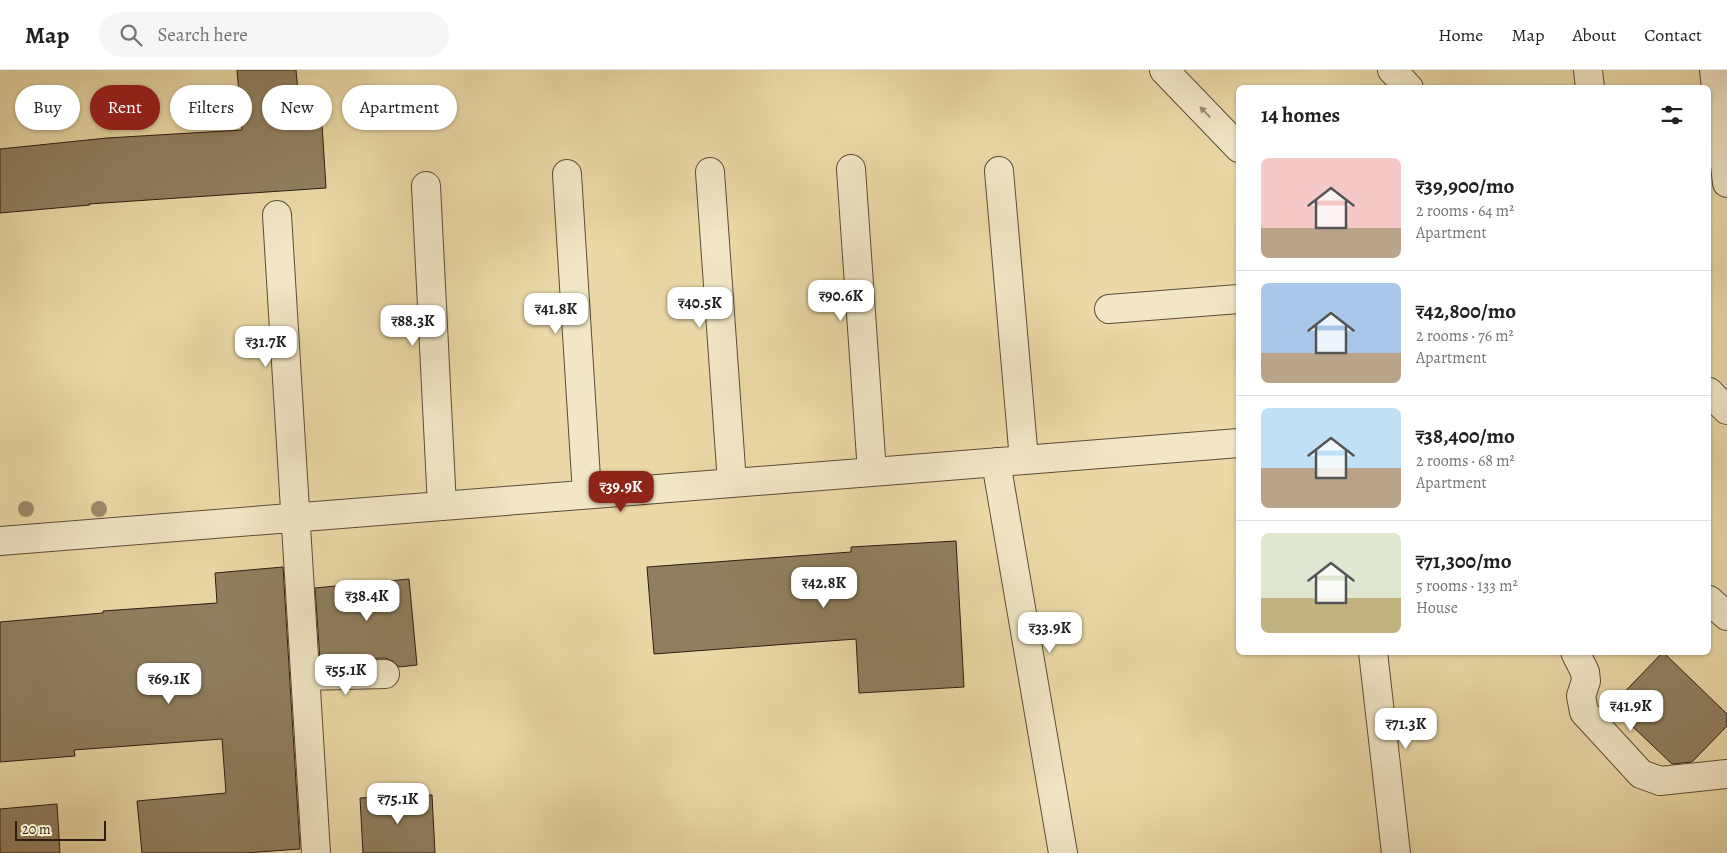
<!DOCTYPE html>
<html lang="en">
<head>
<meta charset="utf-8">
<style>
  body { margin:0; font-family:Alegreya,serif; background:#f6f6f6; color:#202124; height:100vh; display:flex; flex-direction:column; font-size:19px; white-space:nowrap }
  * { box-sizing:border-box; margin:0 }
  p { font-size:16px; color:#757577 }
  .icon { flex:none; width:28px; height:28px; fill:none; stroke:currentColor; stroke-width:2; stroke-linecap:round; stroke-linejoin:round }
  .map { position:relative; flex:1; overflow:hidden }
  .sheet { position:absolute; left:1236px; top:15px; width:475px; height:570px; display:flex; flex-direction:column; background:#fff; border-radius:8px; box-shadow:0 1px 4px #0004 }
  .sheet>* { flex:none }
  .banner { position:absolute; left:15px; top:15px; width:475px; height:45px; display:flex; gap:10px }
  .scale { position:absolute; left:15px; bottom:12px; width:91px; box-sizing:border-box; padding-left:5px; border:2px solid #2e1d12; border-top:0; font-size:14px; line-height:18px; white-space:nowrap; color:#2e1d12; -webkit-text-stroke:4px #f1e6c5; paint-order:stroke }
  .price { position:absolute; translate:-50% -42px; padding:0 11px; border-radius:10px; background:#fff; color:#222; font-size:16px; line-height:32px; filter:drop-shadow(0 1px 2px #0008) }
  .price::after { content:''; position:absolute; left:50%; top:30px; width:15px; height:11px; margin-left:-8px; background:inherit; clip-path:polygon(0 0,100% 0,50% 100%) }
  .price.active { background:#8f2418; color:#fff }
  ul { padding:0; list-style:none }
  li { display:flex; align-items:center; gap:15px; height:125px; padding:0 25px }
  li+li { border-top:1px solid #e0e0e0 }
  li span { display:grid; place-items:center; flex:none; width:140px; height:100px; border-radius:8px; color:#555 }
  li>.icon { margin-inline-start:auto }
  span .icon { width:60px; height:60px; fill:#fffc; stroke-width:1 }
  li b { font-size:21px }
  h2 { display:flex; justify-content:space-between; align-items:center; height:60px; padding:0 25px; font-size:21px }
  .chip { padding:0 18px; border-radius:22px; background:#fff; box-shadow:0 1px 4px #0004; font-size:18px; line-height:45px }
  .chip.active { background:#8f2418; color:#fff }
  header { display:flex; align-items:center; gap:30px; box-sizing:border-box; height:70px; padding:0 25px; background:#fff; border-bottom:1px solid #e0e0e0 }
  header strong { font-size:24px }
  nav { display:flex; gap:28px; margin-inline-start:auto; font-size:18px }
  .search { width:350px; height:45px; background:#f6f6f6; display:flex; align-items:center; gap:12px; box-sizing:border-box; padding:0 18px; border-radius:28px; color:#757577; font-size:19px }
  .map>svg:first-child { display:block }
</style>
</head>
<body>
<header>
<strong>Map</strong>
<div class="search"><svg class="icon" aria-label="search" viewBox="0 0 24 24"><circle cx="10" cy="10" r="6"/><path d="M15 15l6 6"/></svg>Search here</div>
<nav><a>Home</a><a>Map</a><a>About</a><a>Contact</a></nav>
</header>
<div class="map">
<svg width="1727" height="783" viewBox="0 0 1727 783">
  <rect width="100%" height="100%" fill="#ead9a6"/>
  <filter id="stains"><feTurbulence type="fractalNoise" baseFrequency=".004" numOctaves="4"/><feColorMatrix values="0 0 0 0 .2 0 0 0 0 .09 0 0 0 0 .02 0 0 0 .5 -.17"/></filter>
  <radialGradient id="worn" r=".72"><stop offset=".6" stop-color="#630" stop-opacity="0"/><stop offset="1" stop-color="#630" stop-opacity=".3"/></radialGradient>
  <path fill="#907f5f" stroke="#2e1d12" d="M237 0H296L301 55 322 54 326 118 89 134 90 135 0 143V79L107 68 242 60Z
    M956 471 964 617 859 623 856 569 654 584 647 497 851 482V477Z
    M283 497 300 779 246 783H142L137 731 226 723 222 669 74 680 75 686 0 692V552L103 543V541L217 533 215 503Z
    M409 509 417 595 399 597 393 591 385 588 320 590 315 518Z
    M1663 582 1727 644V656L1692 692 1672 694 1611 636Z
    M432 725 435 783H363L360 728Z
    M57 734 60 783H0V739Z"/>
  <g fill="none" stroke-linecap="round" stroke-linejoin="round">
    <defs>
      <path id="minor" d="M1588 0 1590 18
        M1714 0 1727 113
        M851 99 872 402
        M999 101 1024 390
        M710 102 732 413
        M567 104 587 424
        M426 116 442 436
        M277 145 316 783
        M1109 239 1239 229
        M996 392 1063 783
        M0 471 1239 373
        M1373 582 1396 783
        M1575 582 1585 602 1586 611 1581 626 1584 642 1641 704 1660 711 1727 704
        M306 606 385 604"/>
      <path id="tertiary" d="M1164 0 1239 78
        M1392 0 1409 18
        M1709 322 1727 340
        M1709 530 1727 546"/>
    </defs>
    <use href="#minor" stroke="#5d4c37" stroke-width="30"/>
    <use href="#tertiary" stroke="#5d4c37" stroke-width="30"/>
    <use href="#minor" stroke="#f1e6c5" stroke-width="28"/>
    <use href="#tertiary" stroke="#f1e6c5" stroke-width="28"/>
  </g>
  <g fill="#9c8b69">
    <circle cx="26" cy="439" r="8"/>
    <circle cx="99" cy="439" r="8"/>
  </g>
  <defs><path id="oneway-solid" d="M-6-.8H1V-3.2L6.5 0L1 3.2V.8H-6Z" transform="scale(1.25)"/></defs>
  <use fill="#998c74" href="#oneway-solid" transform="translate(1205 42) rotate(-134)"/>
  <rect width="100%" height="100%" filter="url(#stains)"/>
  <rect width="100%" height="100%" fill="url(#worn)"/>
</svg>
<div class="scale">20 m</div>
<b class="price" style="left:841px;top:252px">₹90.6K</b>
<b class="price" style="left:700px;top:259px">₹40.5K</b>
<b class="price" style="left:556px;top:265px">₹41.8K</b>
<b class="price" style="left:413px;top:277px">₹88.3K</b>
<b class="price" style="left:266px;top:298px">₹31.7K</b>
<b class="price active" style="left:621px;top:443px">₹39.9K</b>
<b class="price" style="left:824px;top:539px">₹42.8K</b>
<b class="price" style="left:367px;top:552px">₹38.4K</b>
<b class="price" style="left:1050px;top:584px">₹33.9K</b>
<b class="price" style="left:346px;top:626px">₹55.1K</b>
<b class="price" style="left:169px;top:635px">₹69.1K</b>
<b class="price" style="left:1631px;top:662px">₹41.9K</b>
<b class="price" style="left:1406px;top:680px">₹71.3K</b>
<b class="price" style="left:398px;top:755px">₹75.1K</b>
<div class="banner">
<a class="chip">Buy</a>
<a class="chip active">Rent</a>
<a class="chip">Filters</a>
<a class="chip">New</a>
<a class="chip">Apartment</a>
</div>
<section class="sheet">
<h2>14 homes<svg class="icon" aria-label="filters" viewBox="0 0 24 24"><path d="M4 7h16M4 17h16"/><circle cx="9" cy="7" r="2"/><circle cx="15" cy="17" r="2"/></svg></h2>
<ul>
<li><span style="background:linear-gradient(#f6c9c9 70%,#b9a48a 0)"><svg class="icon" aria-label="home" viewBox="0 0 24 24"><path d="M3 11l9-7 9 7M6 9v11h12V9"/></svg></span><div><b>₹39,900/mo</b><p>2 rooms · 64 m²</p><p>Apartment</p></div></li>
<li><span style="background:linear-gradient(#a9c7e8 70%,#b9a48a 0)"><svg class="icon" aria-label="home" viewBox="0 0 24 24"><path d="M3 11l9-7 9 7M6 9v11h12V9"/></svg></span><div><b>₹42,800/mo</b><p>2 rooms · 76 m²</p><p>Apartment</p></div></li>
<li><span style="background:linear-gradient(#bfe0f5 60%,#b9a48a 0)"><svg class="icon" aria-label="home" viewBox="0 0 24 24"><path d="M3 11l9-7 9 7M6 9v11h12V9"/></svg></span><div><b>₹38,400/mo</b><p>2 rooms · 68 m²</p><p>Apartment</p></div></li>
<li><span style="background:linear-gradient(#dfe7d0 65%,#c2b280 0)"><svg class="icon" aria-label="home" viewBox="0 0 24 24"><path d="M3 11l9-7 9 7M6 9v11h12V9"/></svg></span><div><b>₹71,300/mo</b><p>5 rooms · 133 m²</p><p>House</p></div></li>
</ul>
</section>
</div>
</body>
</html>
